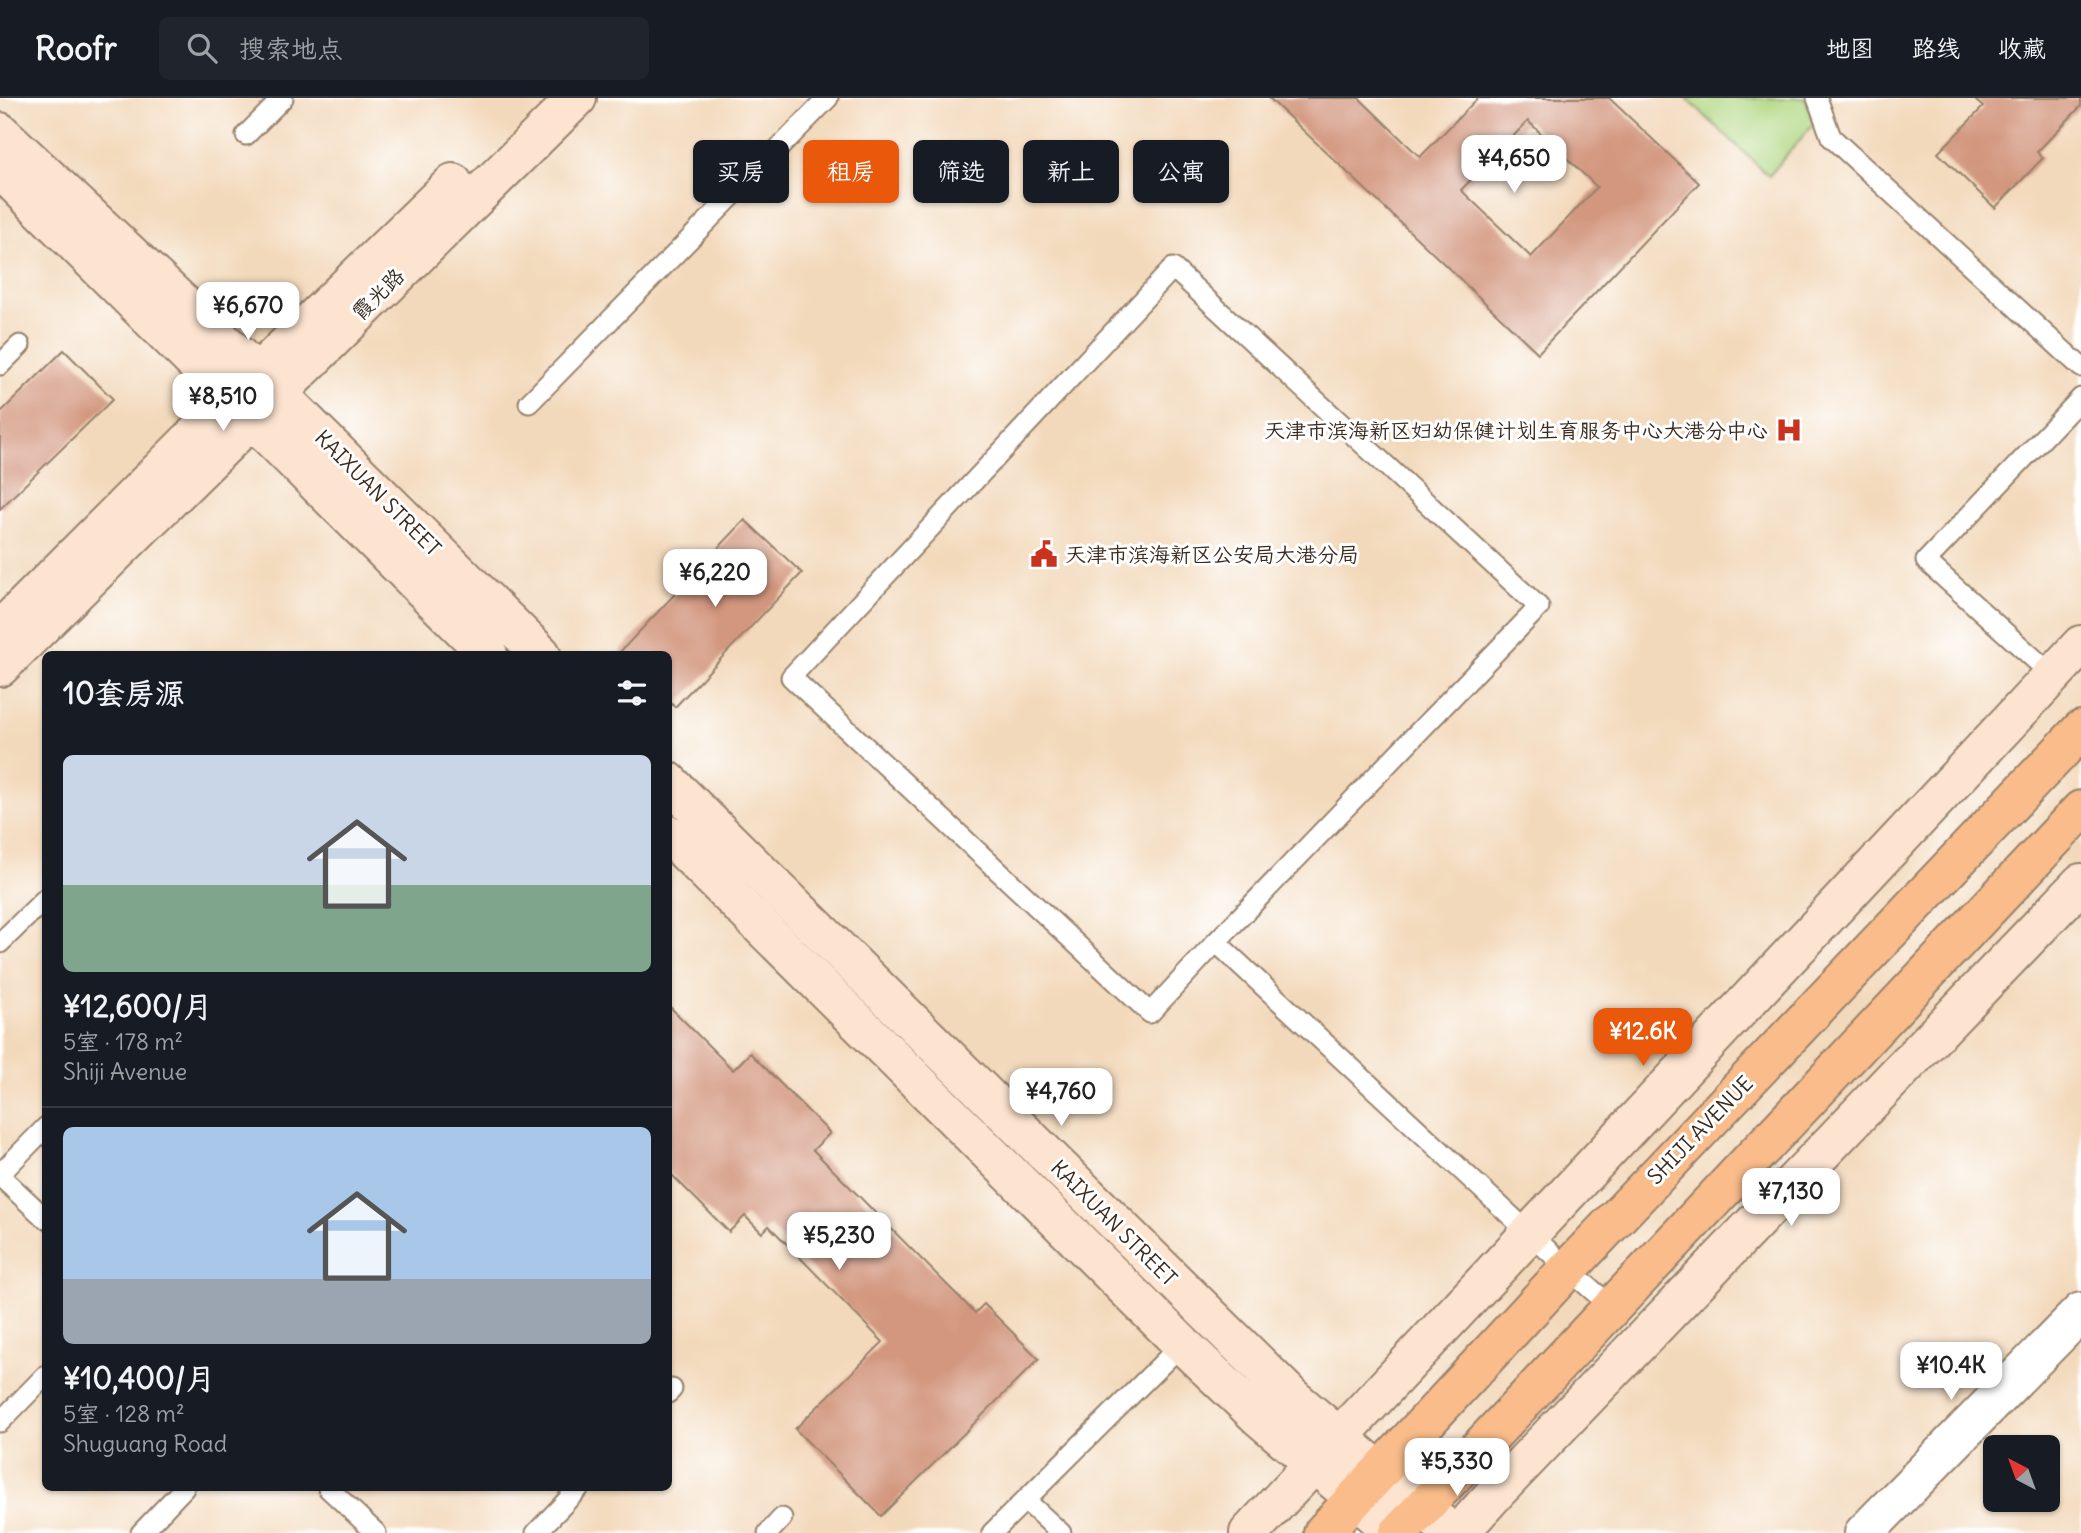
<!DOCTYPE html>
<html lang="zh">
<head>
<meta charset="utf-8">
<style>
  body { margin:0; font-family:Delius,"LXGW WenKai TC",sans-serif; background:#20242c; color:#f1f3f6; height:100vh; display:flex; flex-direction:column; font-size:26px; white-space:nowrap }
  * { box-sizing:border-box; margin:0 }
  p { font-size:23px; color:#9ea1a6 }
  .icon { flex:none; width:38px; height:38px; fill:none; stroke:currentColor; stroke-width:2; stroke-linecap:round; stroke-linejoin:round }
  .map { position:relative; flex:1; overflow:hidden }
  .details { position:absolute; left:42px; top:553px; width:630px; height:840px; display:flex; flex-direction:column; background:#171b24; border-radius:10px; box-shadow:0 2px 5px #0004 }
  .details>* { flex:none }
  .banner { position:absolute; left:693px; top:42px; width:665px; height:63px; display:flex; gap:14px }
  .needle { width:46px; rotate:319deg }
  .tools { position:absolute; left:1983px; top:1337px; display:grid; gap:14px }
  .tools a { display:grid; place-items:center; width:77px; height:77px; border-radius:10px; background:#171b24; box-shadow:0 2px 5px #0004; font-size:35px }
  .price { position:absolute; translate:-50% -60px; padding:0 16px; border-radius:14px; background:#fff; color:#222; font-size:23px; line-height:46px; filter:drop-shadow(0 2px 4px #0008) }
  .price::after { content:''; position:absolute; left:50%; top:42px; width:21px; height:16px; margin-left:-10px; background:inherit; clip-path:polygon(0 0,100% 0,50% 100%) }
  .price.on { background:#ea580c; color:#fff }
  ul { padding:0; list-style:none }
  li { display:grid; align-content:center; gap:14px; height:371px; padding:0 21px }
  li+li { border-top:2px solid #363941 }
  li span { display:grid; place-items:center; height:217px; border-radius:10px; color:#555 }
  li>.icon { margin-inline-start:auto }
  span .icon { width:126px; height:126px; fill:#fffc; stroke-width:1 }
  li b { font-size:30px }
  h2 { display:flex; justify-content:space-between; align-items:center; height:84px; padding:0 21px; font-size:30px }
  .tag { padding:0 24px; border-radius:10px; background:#171b24; box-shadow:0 2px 5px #0004; font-size:24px; line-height:63px }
  .tag.on { background:#ea580c; color:#fff }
  header { display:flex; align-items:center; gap:42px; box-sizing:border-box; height:98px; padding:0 35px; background:#171b24; border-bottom:2px solid #363941 }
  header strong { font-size:33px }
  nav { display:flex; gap:38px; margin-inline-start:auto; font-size:24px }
  .search { width:490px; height:63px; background:#20242c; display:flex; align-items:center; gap:18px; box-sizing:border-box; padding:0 24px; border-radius:10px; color:#9ea1a6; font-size:26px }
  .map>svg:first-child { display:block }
</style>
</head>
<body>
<header>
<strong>Roofr</strong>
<div class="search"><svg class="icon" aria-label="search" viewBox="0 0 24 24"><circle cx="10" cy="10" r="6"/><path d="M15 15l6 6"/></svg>搜索地点</div>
<nav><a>地图</a><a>路线</a><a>收藏</a></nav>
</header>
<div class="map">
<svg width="2081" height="1435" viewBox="0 0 2081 1435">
  <rect width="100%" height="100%" fill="#fff"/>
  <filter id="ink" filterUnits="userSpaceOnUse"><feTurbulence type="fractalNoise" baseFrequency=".0143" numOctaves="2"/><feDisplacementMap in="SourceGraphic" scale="14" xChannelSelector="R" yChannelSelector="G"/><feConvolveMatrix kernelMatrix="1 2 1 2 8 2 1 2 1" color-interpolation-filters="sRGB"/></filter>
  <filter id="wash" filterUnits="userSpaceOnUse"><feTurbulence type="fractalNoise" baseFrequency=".00686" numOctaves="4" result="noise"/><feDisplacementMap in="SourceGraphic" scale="28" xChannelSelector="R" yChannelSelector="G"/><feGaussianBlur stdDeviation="1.57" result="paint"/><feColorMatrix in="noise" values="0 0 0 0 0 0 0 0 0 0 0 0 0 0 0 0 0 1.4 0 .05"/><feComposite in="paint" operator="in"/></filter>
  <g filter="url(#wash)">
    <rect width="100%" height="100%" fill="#f3d9bb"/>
    <path fill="#b0d781" stroke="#768050" stroke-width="2" d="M1686 0H1805L1814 25 1769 78Z"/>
    <g id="blocks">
      <path fill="#d3977f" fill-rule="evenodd" d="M1269 0H1359L1420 59 1478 0H1609L1699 85 1538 255ZM1528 23 1597 89 1531 159 1461 92Z
        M1979 0H2081V8L2037 54 2043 60 1995 110 1938 55 1983 9 1976 3Z
        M64 252 113 301 0 411V315Z
        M745 422 802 475 675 609 668 603V556H618Z
        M668 907 733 972 750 955 830 1035 813 1052 975 1215 984 1206 1039 1261 881 1418 795 1331 883 1244 769 1128 762 1135 745 1118 729 1134 668 1073Z"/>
    </g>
  </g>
  <g filter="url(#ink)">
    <use href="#blocks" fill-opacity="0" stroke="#97826c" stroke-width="2"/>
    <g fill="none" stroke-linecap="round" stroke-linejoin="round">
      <defs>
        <path id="lane" d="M1817 0 1831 39 2081 269
          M246 37 283 0
          M0 267 20 247
          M529 305 828 0
          M2052 577 1926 463 2081 300
          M1216 844 1539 509 1173 170 791 579 1150 915 1216 844 1568 1171 1613 1210
          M0 845 46 800
          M0 1076 46 1029
          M0 1078 46 1121
          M668 1295 672 1291
          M0 1324 46 1277
          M328 1390 376 1435
          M1025 1402 1061 1435
          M141 1435 184 1390
          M536 1435 579 1390
          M768 1435 782 1420
          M992 1435 1182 1246"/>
        <path id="street" d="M1864 1435 2081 1214"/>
        <path id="secondary" d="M0 34 258 276 541 556
          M0 71 488 556
          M0 532 231 301 453 85
          M0 569 577 0
          M668 683 1293 1300 1452 1435
          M668 736 1182 1246 1260 1320 1396 1435
          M1249 1435 2081 547
          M1459 1435 1498 1392 2081 785"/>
        <path id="primary" d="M1323 1435 1568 1171 2081 632
          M1399 1435 2081 712"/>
      </defs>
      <use href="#lane" stroke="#97826c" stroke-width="23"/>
      <use href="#street" stroke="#97826c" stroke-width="42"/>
      <use href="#secondary" stroke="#97826c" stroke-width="42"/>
      <use href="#primary" stroke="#97826c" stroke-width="42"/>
      <use href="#lane" stroke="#fff" stroke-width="19"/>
      <use href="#street" stroke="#fff" stroke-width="38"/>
      <use href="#secondary" stroke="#fde4d0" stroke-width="38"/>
      <use href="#primary" stroke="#f9bc8a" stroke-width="38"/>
    </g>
  </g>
  <defs>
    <symbol id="hospital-bare" viewBox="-9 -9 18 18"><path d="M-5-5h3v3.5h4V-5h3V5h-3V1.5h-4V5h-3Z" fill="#c8321e" stroke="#fff" stroke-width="2.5" paint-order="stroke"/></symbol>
    <symbol id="civic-bare" viewBox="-9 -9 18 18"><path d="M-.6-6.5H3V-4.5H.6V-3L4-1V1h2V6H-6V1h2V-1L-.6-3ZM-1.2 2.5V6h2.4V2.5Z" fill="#c8321e" stroke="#fff" stroke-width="2.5" paint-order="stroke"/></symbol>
  </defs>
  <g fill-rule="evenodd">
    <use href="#hospital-bare" x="1770" y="313" width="38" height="38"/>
    <use href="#civic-bare" x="1025" y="437" width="38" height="38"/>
  </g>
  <g text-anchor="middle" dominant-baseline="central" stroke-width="6" stroke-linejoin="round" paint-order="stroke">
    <g font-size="21" fill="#3b2a1e" stroke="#fff">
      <text transform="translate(378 196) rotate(-45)">霞光路</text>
      <text transform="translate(378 395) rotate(45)">KAIXUAN STREET</text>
      <text transform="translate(1700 1032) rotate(-46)">SHIJI AVENUE</text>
      <text transform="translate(1114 1125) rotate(45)">KAIXUAN STREET</text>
    </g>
    <g font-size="21" fill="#3b2a1e" stroke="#fff" text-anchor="end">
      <text x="1768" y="332">天津市滨海新区妇幼保健计划生育服务中心大港分中心</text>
      <text x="1065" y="456" text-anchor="start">天津市滨海新区公安局大港分局</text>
    </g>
  </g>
</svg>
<div class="tools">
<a><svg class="needle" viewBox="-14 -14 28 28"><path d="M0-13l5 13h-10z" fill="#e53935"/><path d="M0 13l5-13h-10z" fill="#9ea1a6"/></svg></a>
</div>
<b class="price" style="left:1514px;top:97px">¥4,650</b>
<b class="price" style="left:248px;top:244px">¥6,670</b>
<b class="price" style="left:223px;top:335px">¥8,510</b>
<b class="price" style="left:715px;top:511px">¥6,220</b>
<b class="price on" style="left:1643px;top:970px">¥12.6K</b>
<b class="price" style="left:1061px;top:1030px">¥4,760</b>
<b class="price" style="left:1791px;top:1130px">¥7,130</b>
<b class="price" style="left:839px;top:1174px">¥5,230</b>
<b class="price" style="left:1951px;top:1304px">¥10.4K</b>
<b class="price" style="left:1457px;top:1400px">¥5,330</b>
<div class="banner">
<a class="tag">买房</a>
<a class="tag on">租房</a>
<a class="tag">筛选</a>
<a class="tag">新上</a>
<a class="tag">公寓</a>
</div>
<section class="details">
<h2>10套房源<svg class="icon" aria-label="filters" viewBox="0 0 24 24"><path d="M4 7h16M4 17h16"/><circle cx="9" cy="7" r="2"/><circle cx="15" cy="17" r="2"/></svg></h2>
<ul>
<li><span style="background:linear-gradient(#c9d6e8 60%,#7fa58c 0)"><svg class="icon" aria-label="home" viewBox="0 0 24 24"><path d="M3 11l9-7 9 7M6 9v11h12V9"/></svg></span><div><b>¥12,600/月</b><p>5室 · 178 m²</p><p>Shiji Avenue</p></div></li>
<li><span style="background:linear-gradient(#a9c7e8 70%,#9aa5b1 0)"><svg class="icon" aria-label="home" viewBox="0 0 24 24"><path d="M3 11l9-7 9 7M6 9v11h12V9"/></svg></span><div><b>¥10,400/月</b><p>5室 · 128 m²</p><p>Shuguang Road</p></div></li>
</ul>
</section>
</div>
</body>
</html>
